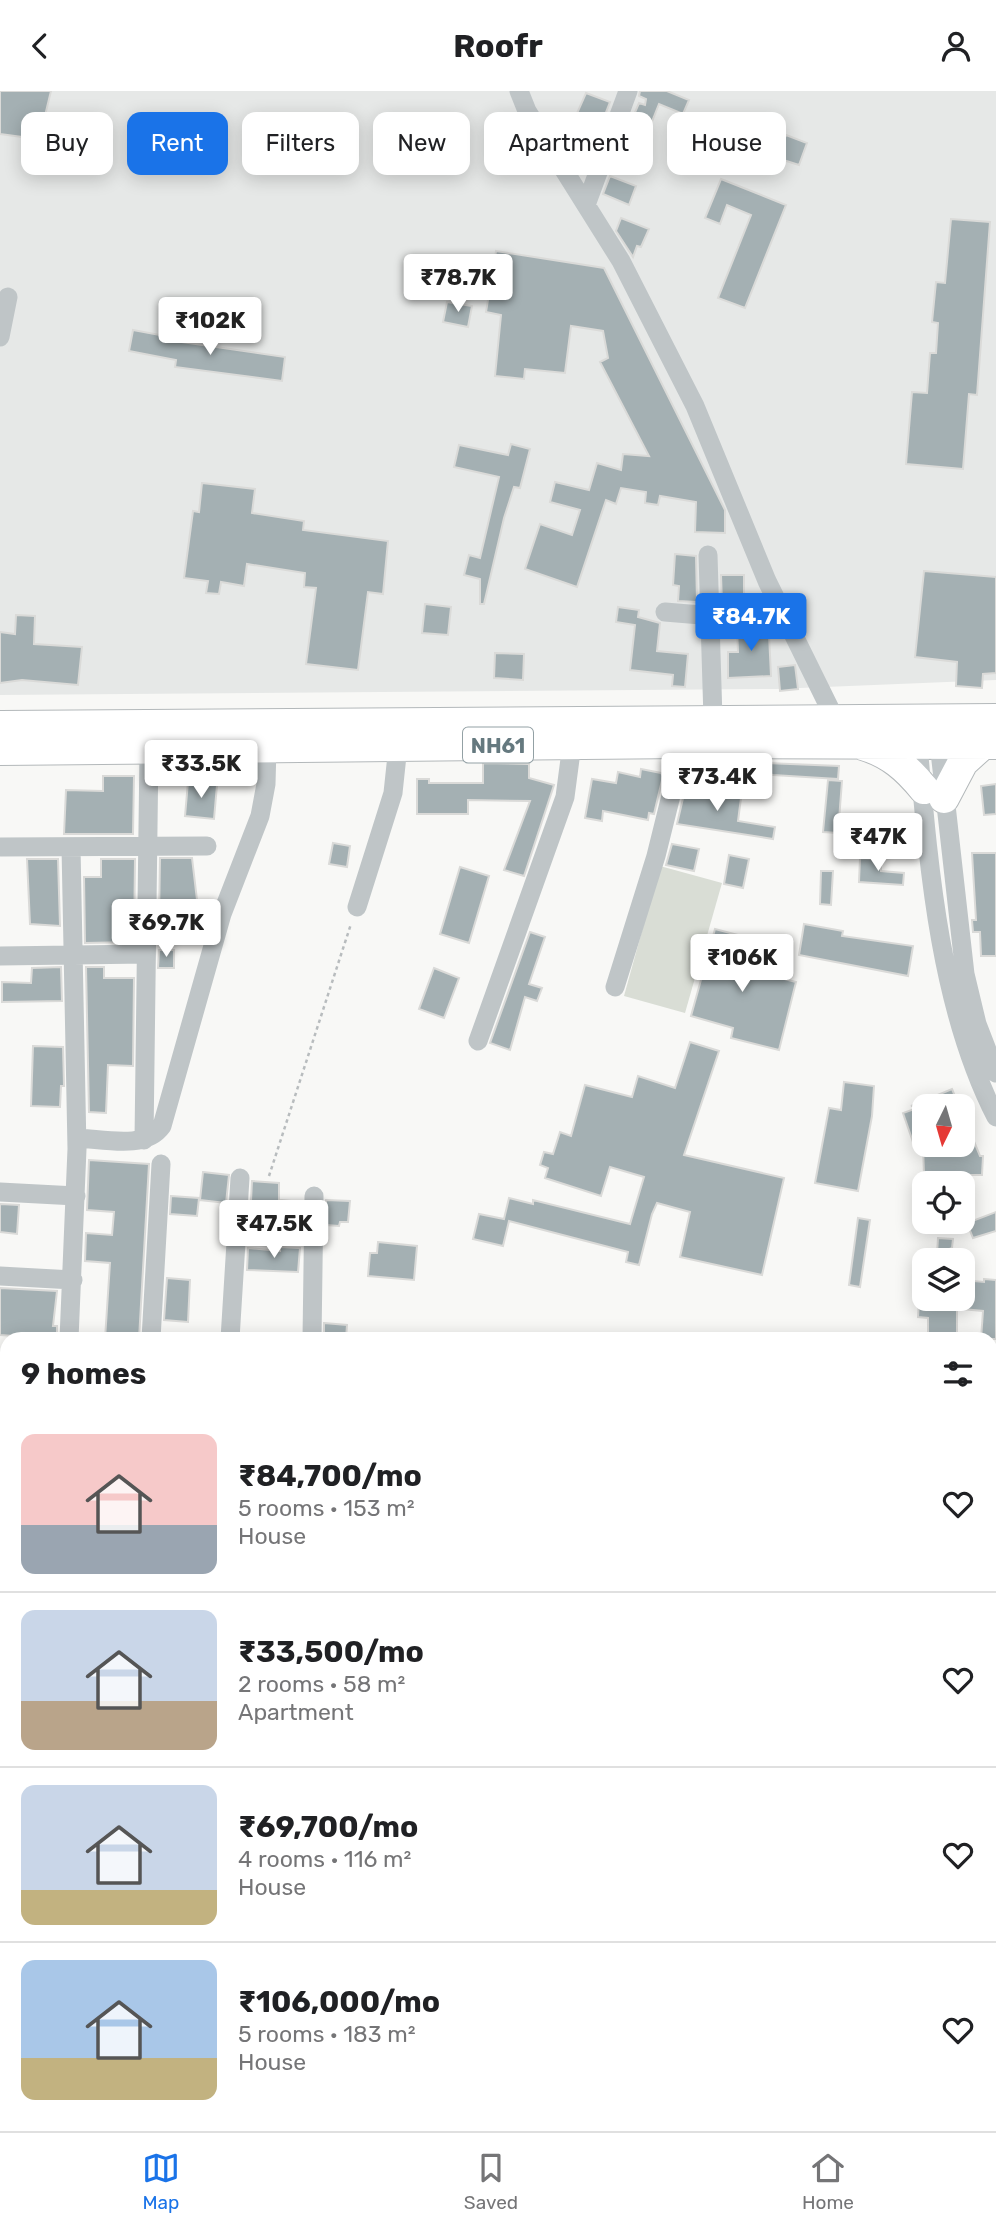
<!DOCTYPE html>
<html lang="en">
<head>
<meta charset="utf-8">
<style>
  body { margin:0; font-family:Rubik,sans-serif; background:#f2f2f2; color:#202124; height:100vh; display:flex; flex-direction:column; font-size:26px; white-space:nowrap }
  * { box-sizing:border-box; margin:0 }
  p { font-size:23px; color:#757577 }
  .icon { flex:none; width:38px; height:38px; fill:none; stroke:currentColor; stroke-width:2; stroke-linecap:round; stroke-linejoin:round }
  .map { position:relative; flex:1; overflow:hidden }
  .side { position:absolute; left:0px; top:1241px; width:998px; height:800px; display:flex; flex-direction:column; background:#fff; border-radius:21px 21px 0 0; box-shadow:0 4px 18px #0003 }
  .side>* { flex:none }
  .hud { position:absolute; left:21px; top:21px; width:956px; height:63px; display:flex; gap:14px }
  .needle { width:46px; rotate:185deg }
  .tools { position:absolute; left:912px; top:1003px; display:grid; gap:14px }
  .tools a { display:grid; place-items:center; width:63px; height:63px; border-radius:14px; background:#fff; box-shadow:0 4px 18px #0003; font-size:35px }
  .price { position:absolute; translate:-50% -60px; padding:0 16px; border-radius:7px; background:#fff; color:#222; font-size:23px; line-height:46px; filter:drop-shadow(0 2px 4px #0008) }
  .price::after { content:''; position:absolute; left:50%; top:42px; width:21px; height:16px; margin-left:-10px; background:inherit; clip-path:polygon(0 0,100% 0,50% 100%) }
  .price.current { background:#1a73e8; color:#fff }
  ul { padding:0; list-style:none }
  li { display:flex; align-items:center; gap:21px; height:175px; padding:0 21px }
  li+li { border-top:2px solid #e0e0e0 }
  li span { display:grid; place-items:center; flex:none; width:196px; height:140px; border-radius:14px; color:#555 }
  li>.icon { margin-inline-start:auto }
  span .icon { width:84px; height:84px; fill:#fffc; stroke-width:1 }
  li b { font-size:30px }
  h2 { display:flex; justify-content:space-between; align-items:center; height:84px; padding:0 21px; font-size:30px }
  .pill { padding:0 24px; border-radius:14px; background:#fff; box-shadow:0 4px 18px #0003; font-size:24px; line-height:63px }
  .pill.current { background:#1a73e8; color:#fff }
  header { display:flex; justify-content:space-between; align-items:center; height:91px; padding:0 21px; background:#fff; font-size:32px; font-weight:700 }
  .dock { display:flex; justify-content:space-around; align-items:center; height:98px; border-top:2px solid #e0e0e0; background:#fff; font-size:19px; color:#757577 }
  .dock a { display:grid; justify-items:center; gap:4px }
  .dock .current { color:#1a73e8 }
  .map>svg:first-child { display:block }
</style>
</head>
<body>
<header><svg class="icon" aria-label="back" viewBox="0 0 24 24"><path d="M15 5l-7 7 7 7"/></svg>Roofr<svg class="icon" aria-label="person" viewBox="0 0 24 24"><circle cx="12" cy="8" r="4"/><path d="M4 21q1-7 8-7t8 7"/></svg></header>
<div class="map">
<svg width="996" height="2040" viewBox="0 0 996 2040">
  <rect width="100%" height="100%" fill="#f8f8f6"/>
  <path fill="#e6e8e7" d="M0 0H996V589L776 598 0 604Z"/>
  <path fill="#d9ddd5" d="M660 775 722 792 685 922 624 905Z"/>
  <path fill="#a4b0b3" stroke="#dadad8" stroke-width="2" d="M0 0H51L42 37 31 36 30 47 0 43Z
    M640 0H667L689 9 683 23 659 13 651 33 633 26 639 12 645 14 646 8 639 5Z
    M586 2 610 11 599 39 574 29Z
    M786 44 807 52 799 74 777 67Z
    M610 85 636 95 629 114 603 103Z
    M721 88 786 114 745 217 718 207 751 124 727 114 720 133 705 127Z
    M621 127 649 138 641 156 637 155 633 166 616 140Z
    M951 128 990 131 977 304 969 303 963 378 906 373 912 301 927 302 930 262H936L938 232 932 231 936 191 945 192Z
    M496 160 604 177 725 419V442L695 441 696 411 660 405 658 414 645 412 646 401 621 397 616 413 606 409 577 496 525 478 540 433 572 444 580 419 550 411 555 391 589 399 597 372 621 379 623 363 649 365 600 271 608 267 603 240 571 235 565 282 525 278 524 288 495 285 501 224 486 221Z
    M447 211 472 215 468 236 443 231Z
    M133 239 160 244V248L285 266 282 290 175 276 176 269 129 260Z
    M511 353 530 358 520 397 514 396 504 427 484 513H480V488L464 484 469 464 480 467 499 386 454 376 459 354 508 364Z
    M202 392 255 398 252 422 304 430 303 439 388 450 383 503 368 501 358 579 306 573 316 497 304 496 305 482 247 473 244 495 221 491 219 503 206 502 208 490 184 487 193 420 199 421Z
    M675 463 696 465 697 511 678 510 679 495 673 494Z
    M924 480 996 486V582L983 583 982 597 956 595 957 571 915 566Z
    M721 484H744V512L722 513Z
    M425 513 451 516 448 544 422 542Z
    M618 516 639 519 638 526 660 532 657 560 688 563 685 596 672 595 673 584 630 579 635 534 616 531Z
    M16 524 35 525 34 553 82 556 78 594 22 589 0 592V541L15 543Z
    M772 533 769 543 771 585 728 587V561H738L737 537Z
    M495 562 524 563 523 589 494 587Z
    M795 574 798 598 780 600 778 576Z
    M483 672 529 673V687L554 694 524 785 504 779 530 710 468 709V723H417V688H429V692H483Z
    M766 672 839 675 838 688 773 684 766 682Z
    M641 678 661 682 663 685 654 723 649 722 648 729 603 720 602 730 585 727 592 688 616 692 618 681 640 686Z
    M103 685H134L133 743H64L66 699 103 700Z
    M828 689 842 690 838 742 823 741Z
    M687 690 714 695 712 703 741 707 738 730 775 736 773 748 677 733Z
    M188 691 217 694 214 728 185 725Z
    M996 693V723L984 724 981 695Z
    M333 752 350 755 347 776 329 773Z
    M672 753 699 758 694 780 666 774Z
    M972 762H996V865H981L980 841H973L972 829H976Z
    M729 764 749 768 743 797 724 793Z
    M160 767H192L197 809H185L186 827 159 828Z
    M860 767 881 768V780L904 782 903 794 859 791Z
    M27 768H58L60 835 30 833Z
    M101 768H135L134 851 85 852 84 786H101Z
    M460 776 489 785 469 852 440 843Z
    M821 780H833L831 814 820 813Z
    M804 833 843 840 842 845 913 855 908 885 799 864Z
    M715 838 753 848 745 878 796 891 779 959 731 947 733 937 691 925Z
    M530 841 545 846 529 893 542 897 537 910 525 906 510 959 490 952Z
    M159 859H174V877H158Z
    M61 876 62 910 2 911V891L31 892 32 877Z
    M86 876H104V887H134L133 975 108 974 106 1022 89 1021Z
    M434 877 459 887 444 927 419 918Z
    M690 951 719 960 684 1064 784 1087 762 1184 680 1166 690 1121 657 1112 652 1123 639 1174 626 1171 628 1161 509 1130 503 1155 473 1148 479 1123 504 1128 509 1107 533 1113V1109L630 1133 644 1086 610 1076 601 1105 545 1087 548 1077 540 1074 544 1061 553 1063 560 1041 571 1045 585 994 632 1006 638 985 675 997Z
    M33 955 63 956 64 995H61L60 1016 31 1015Z
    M844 991 874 995 872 1025 858 1100 815 1092 829 1017 841 1019Z
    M952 998 959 1015H911Z
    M917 1017 924 1047 913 1051 903 1022Z
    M963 1024 980 1065H983L982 1084H924L923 1054H962Z
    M89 1069 149 1073 139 1248H105L110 1172 85 1170 86 1142 112 1144 114 1121 87 1119Z
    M203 1081 229 1084 226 1112 200 1109Z
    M252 1090 279 1092V1109L302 1111 301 1134 250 1129Z
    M171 1105 199 1107 197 1125 170 1123Z
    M326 1109 350 1110 348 1131H340L339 1135 326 1134Z
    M0 1113 19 1114 17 1143 0 1141Z
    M996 1121V1140L973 1147 967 1132Z
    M858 1127 870 1129 860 1196 849 1194Z
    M938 1147 953 1148 952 1157 937 1163Z
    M378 1151 417 1155 414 1189 368 1185 370 1162H377Z
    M280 1156 300 1157 298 1181 247 1179 248 1157 280 1160Z
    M167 1187 190 1189 188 1231 164 1229Z
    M984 1188 996 1189V1248H981L983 1220 962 1218V1189L984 1191Z
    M0 1197 57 1200 53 1235H57V1248L0 1244Z
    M929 1208H957V1248H928V1227L918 1226 919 1209 929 1210Z
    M324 1232 347 1234 346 1248H324Z"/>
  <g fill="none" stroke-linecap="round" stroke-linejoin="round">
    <defs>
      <path id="highway" d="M0 635 996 628
        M863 654C890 662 907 677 924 698
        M0 659 684 652 996 653
        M944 707 963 671 983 653"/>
    </defs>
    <use href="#highway" stroke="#b3b8ba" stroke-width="32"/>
    <path stroke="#b8bcbe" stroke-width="2.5" stroke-dasharray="3.5 3.5" stroke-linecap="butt" d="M269 1085 351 833"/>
    <path stroke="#bfc5c7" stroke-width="19" d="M519 0 527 20 621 170 695 315 767 490 835 628
      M586 114 628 0
      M0 246 8 206
      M708 464 713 628
      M665 521 725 526 782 520
      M917 642C928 767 938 913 996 1026
      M938 643 965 883 977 933 996 982
      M0 756 207 755
      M357 816 393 702 398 655
      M0 865 146 863
      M615 896 656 765 684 652
      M478 950 565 706 572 653
      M77 1047C104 1048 145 1059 162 1035L222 823 260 725 266 693 267 656
      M144 1049 149 658
      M0 1101 76 1105
      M0 1185 73 1189
      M69 1248 77 1058 71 756
      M151 1248 161 1073
      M230 1248 240 1087
      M312 1248 314 1105
      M0 1272H7
      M990 1303H996
      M0 1359 7 1360
      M990 1427H996
      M990 1529 996 1528
      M0 1627 7 1636
      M0 1794 7 1804
      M990 1814 996 1823
      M0 1901 7 1893
      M990 1960 996 1956
      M190 2034 194 2040
      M259 2034H299
      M370 2034 371 2040
      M127 2040 135 2034
      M800 2040 802 2034"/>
    <use href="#highway" stroke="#fff" stroke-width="30"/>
  </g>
  <g text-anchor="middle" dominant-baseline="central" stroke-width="7" stroke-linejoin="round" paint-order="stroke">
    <rect fill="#fff" stroke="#93a1a5" stroke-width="2" x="463" y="636.5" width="70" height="35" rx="5"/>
    <g font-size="21" font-weight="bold" fill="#65797f">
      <text x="498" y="654">NH61</text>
    </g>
  </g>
</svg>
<div class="tools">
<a><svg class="needle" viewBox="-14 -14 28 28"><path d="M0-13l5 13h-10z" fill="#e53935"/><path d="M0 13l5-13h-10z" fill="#757577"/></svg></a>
<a><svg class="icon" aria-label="locate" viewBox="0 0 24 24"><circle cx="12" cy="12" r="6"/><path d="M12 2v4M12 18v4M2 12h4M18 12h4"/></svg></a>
<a><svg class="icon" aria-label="layers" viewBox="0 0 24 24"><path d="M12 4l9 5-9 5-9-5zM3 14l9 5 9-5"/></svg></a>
</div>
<b class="price" style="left:458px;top:223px">₹78.7K</b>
<b class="price" style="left:210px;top:266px">₹102K</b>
<b class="price current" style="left:751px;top:562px">₹84.7K</b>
<b class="price" style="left:201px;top:709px">₹33.5K</b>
<b class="price" style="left:717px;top:722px">₹73.4K</b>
<b class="price" style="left:878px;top:782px">₹47K</b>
<b class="price" style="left:166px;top:868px">₹69.7K</b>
<b class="price" style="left:742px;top:903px">₹106K</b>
<b class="price" style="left:274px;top:1169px">₹47.5K</b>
<div class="hud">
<a class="pill">Buy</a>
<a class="pill current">Rent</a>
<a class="pill">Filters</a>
<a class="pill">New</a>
<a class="pill">Apartment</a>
<a class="pill">House</a>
</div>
<section class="side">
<h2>9 homes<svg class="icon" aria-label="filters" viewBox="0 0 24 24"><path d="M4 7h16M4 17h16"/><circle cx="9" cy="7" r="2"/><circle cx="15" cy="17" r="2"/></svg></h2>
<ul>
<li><span style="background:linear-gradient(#f6c9c9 65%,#9aa5b1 0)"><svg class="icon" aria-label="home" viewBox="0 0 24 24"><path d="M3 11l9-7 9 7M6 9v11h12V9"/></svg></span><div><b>₹84,700/mo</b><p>5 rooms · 153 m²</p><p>House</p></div><svg class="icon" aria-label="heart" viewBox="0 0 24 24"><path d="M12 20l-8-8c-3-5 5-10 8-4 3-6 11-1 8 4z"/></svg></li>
<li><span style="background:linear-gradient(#c9d6e8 65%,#b9a48a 0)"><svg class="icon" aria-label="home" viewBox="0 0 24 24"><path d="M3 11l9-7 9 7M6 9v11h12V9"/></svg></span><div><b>₹33,500/mo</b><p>2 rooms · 58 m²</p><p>Apartment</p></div><svg class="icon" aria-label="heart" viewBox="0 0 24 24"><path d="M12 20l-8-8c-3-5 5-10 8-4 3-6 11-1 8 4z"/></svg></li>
<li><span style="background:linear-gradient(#c9d6e8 75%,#c2b280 0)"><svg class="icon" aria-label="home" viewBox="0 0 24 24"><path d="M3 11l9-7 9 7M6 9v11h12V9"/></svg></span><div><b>₹69,700/mo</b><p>4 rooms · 116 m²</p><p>House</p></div><svg class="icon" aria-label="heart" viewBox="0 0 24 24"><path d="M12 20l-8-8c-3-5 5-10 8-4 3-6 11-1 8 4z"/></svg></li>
<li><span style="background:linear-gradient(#a9c7e8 70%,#c2b280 0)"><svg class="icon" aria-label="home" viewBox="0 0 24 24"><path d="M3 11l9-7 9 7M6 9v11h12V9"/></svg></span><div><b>₹106,000/mo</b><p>5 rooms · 183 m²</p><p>House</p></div><svg class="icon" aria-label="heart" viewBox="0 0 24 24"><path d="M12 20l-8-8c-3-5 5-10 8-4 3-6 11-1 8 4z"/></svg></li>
</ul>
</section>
</div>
<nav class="dock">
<a class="current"><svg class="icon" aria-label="map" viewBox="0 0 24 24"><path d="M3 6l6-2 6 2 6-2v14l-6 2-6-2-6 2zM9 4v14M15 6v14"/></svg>Map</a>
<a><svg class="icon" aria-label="saved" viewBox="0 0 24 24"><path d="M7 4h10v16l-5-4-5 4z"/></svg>Saved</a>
<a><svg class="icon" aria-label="home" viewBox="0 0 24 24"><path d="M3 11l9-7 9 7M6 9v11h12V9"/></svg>Home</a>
</nav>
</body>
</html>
